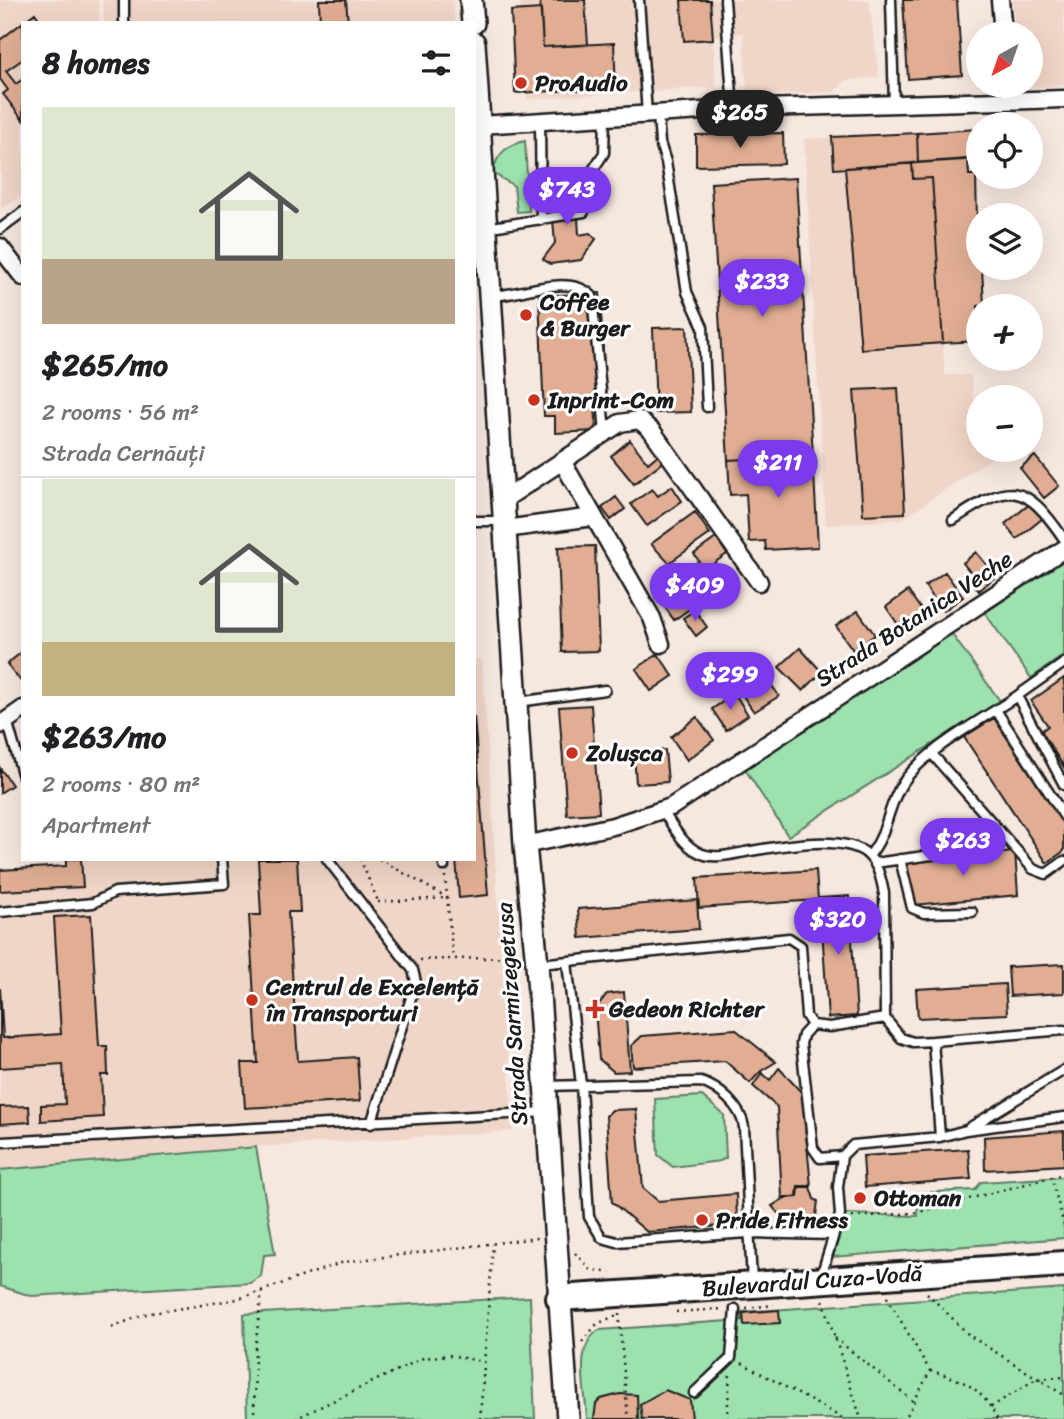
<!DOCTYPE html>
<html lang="en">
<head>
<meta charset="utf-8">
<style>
  body { margin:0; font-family:Sriracha,sans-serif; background:#f2f2f2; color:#202124; height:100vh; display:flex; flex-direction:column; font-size:26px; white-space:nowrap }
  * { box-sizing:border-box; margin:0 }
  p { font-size:23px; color:#757577 }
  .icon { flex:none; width:38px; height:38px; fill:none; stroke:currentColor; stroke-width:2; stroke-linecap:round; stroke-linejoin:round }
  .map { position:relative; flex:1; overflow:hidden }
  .side { position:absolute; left:21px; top:21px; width:455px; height:840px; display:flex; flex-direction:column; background:#fff; border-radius:0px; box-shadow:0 7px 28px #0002 }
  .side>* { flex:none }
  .needle { width:46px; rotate:220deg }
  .fabs { position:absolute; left:966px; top:21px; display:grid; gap:14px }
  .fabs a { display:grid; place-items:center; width:77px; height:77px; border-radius:50%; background:#fff; box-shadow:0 7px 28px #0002; font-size:35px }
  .price { position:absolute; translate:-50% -60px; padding:0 16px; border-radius:24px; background:#7c3aed; color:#fff; font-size:23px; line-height:46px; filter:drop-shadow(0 2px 4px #0008) }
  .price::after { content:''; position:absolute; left:50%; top:42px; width:21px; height:16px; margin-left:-10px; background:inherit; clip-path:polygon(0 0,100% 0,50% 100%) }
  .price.active { background:#222; color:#fff }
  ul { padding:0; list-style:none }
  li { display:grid; align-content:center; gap:14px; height:371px; padding:0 21px }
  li+li { border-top:2px solid #e0e0e0 }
  li span { display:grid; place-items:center; height:217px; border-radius:0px; color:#555 }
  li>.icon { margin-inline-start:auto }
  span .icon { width:126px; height:126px; fill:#fffc; stroke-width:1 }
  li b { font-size:30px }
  h2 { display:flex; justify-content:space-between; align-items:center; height:84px; padding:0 21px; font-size:30px }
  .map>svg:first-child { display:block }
</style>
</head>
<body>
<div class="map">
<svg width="1064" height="1419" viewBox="0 0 1064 1419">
  <rect width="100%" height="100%" fill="#f6e7df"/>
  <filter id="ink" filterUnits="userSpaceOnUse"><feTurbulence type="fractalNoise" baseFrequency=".0143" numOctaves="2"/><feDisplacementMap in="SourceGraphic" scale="14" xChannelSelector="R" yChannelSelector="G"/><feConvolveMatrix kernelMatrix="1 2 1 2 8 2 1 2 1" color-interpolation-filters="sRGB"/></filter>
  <g filter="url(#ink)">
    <path fill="#f0d6c8" d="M0 0H98L100 23H23V195L1 209Z
      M103 0H453L455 23H104Z
      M520 0H869L879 77 847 80 834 92 747 96 743 33 713 36 716 87 527 99Z
      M1012 0H1064V86L1021 88 1031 86V33H1015Z
      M917 133 918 163 932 178 945 375H971L975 405 978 406V450H1003L903 519 826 525 804 139Z
      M482 659 513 1131 256 1147 275 1254 264 1255 261 1276 250 1283 31 1296 0 1286V870L66 866V859H474V660Z"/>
    <path fill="#9ce1ae" stroke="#5c7e65" stroke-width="2" d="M525 141 529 211 517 212 514 186 493 173C496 154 507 145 525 141Z
      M1064 560V655L1031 678 985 613Z
      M951 633 1000 701 788 836 745 769Z
      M702 1096 724 1115 726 1158 720 1161 673 1167 658 1155 655 1099Z
      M256 1147 275 1254 264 1255 261 1276 250 1283 31 1296 0 1286V1170Z
      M1064 1177V1238L833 1257 846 1214 918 1216 916 1193 975 1190 981 1182Z
      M1064 1289V1419H587C586 1392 573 1346 599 1330L742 1320V1312Z
      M530 1297 535 1419H247L244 1314Z"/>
    <path fill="#e1ae94" stroke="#1c1c1c" stroke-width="2" d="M319 0H346L348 23H320Z
      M540 0H585L588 45 543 47Z
      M681 0H710L713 39 684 41Z
      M903 0H957L962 75 908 79Z
      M541 9 543 47 614 43 616 88 515 93 511 11Z
      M35 13 42 23H23V59L6 71 16 84 23 79V120L3 94 8 90 0 79V40Z
      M978 129V159L918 163 917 133Z
      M783 133 784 164 696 166V135Z
      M917 133 918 163 834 169 832 137Z
      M968 159 969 175H976L978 268H982L984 306H978V341L943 343 932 178 913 179 912 163Z
      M912 163 913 179 932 178 943 343 861 349 845 168Z
      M796 178 813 455 728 460 711 183Z
      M576 183 579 235 590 233 596 239 581 260 550 264 543 259 555 243 550 187Z
      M600 293 606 407H595L597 431 555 433V416H544L539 296Z
      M687 327 691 412 656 413 653 328Z
      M898 388 905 513 863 515 854 390Z
      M630 440 648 463 660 453 665 460 634 484 611 456Z
      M813 455 818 547 766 550 765 541 749 542 746 494 730 495 728 460Z
      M1035 456 1059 486 1044 498 1020 468Z
      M672 486 682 501 647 526 631 504 652 489 658 496Z
      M616 497 625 509 611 520 602 508Z
      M1031 503 1043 518 1017 539 1005 524Z
      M695 512 710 534 669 563 651 544Z
      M716 538 727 554 714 563 723 577 703 591 688 569 699 561 694 554Z
      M595 546 599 651 562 652 558 547Z
      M976 552 996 576 979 591 970 580 974 577 963 563Z
      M945 572 963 597 943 611 925 586Z
      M687 585 699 602 674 620 662 603Z
      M908 591 927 618 904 633 886 607Z
      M695 610 707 627 696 636 683 618Z
      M858 611 875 635 853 650 836 626Z
      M800 648 822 672 803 691 779 667Z
      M23 651V684L7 664Z
      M658 654 673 676 651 691 636 669Z
      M764 674 779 696 754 712 739 690Z
      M1064 678V767L1041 731 1048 726 1031 701Z
      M735 694 748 715 726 730 712 709Z
      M591 705 599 813 567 815 559 707Z
      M474 716 488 895 459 898 456 859H474Z
      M697 717 714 740 687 760 671 737Z
      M994 718 1064 825V851L1047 863 964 737Z
      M665 750 668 782 636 784 634 753Z
      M0 768 12 785 0 793Z
      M1015 852 1018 895 914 905 905 861Z
      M66 859H81L83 887 0 891V870L66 866Z
      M258 859H297L300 912H288L298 1061 357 1057 360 1101 245 1108 242 1063H258L249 915H261Z
      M816 870 818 900 699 908 697 878Z
      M849 896 857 1016 828 1018 820 898Z
      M697 900 699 929 580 938 578 909Z
      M91 915 99 1046H107L108 1075H101L103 1117 41 1121V1105L65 1104 63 1064 0 1068V988L3 1038 61 1034 54 917Z
      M1064 964V993L1010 996 1008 967Z
      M1005 984 1007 1014 918 1018 916 989Z
      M624 992 630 1071 614 1072 599 1059 595 1009 607 994Z
      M735 1029 776 1062 761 1071 750 1083 725 1061 633 1067 631 1046 642 1036Z
      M779 1068 802 1093 811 1186H798L797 1197H782L777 1107 753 1086 762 1073 770 1080Z
      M29 1106 30 1122 0 1124V1107Z
      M636 1109 643 1188 658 1201 736 1194 737 1221 733 1225 647 1232 612 1202 606 1116 612 1110Z
      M1064 1131V1165L985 1170 984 1137Z
      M968 1149 971 1179 865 1187 863 1156Z
      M799 1187H810L814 1199 818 1201 816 1216 804 1219 781 1217 772 1206 785 1198 798 1197Z
      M779 1310 780 1323 744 1325 743 1313Z
      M665 1390 690 1400 692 1419H642L640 1404Z
      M620 1394 637 1395 638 1419H594L596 1404 601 1399Z"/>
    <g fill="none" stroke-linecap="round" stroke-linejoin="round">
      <defs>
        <path id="lane" d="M639 0 647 114
          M725 0 733 109
          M891 0 894 105
          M124 23V0
          M658 114 660 143 666 162 687 292 703 327 707 407
          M540 121 541 220
          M486 228 584 212 587 179 604 153 605 117
          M0 229 23 212
          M493 296C524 294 570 273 592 296L605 432
          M953 520C1010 482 1024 481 1064 539
          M474 521H502
          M1064 663 1017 696 1064 785
          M518 702 605 690
          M996 710 1064 816
          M7 720 23 777
          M932 754 1033 869 1046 874 1064 861
          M663 811C672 825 682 844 698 852 712 860 730 855 745 852 775 847 843 833 867 854 878 864 881 878 884 893L885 1018 901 1038 913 1042 933 1041 940 1137
          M869 856C888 834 887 807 902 784 925 749 982 720 1017 696
          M327 859 413 970 416 982 371 1124
          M443 859 444 866
          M900 859 912 908 924 913 972 912
          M875 863 995 846
          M0 912 93 903 115 892 224 884 222 859
          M567 962 581 1085 589 1217 602 1238 617 1242 748 1233 833 1235
          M540 964 789 938 801 946 806 1016 812 1025 830 1027 885 1018
          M812 1025 803 1035 801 1044 813 1148 820 1158 842 1156
          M933 1041 1064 1030
          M546 1086 701 1082C720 1088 741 1107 744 1127L752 1282
          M969 1128 1064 1070
          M2 1142 546 1112
          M821 1276 840 1215 838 1187 842 1156 853 1145 940 1137 966 1130 1064 1117
          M694 1393 731 1358 735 1309"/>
        <path id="street" d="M1000 0 1003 33
          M480 125 733 109 1064 99
          M0 247 23 277
          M562 461 652 618 661 644
          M503 500 620 423 639 420 652 431 759 582
          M505 529 593 517
          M0 725 23 709
          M525 845 613 826 671 807 1064 549"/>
        <path id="secondary" d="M471 0 473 23
          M474 43 525 845 537 964 568 1419"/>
        <path id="primary" d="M559 1298 1064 1264"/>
      </defs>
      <use href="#lane" stroke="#1c1c1c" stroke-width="13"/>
      <use href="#street" stroke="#1c1c1c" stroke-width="21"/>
      <use href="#secondary" stroke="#1c1c1c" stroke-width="26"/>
      <use href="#primary" stroke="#1c1c1c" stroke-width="30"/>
      <path stroke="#1c1c1c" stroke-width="2.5" stroke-dasharray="2 5" stroke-linecap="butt" d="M360 859 378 901
        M379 859 446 897
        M445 876 453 959
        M378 902 447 898
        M420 960 516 957
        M1051 1176 1064 1226
        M852 1217 915 1213 1064 1174
        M575 1253 590 1269 610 1273
        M927 1293 970 1336 1064 1395
        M887 1297 930 1371 905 1419
        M823 1300 861 1419
        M746 1308 774 1305
        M676 1312 722 1309
        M619 1314 628 1419
        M112 1327 146 1314 238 1299 344 1262 537 1238
        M835 1338 914 1402
        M582 1342 597 1324 617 1315
        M742 1363 844 1419
        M930 1371C962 1379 982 1387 997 1419
        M991 1407 1036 1379 1064 1377
        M254 1419 255 1349 262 1291
        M295 1419 423 1358 449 1355 484 1362
        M480 1419 493 1244
        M727 1419 730 1373"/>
      <use href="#lane" stroke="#fff" stroke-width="8"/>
      <use href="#street" stroke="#fff" stroke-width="16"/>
      <use href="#secondary" stroke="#fff" stroke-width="21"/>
      <use href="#primary" stroke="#fff" stroke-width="24"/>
    </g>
  </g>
  <g fill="#c8321e" stroke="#fff" stroke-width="2.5">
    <circle cx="521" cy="83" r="7"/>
    <circle cx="526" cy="315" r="7"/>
    <circle cx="534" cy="400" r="7"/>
    <circle cx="572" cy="753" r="7"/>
    <circle cx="252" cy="1000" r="7"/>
    <path d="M591.5 998.5h7v7h7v7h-7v7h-7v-7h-7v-7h7z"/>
    <circle cx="860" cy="1198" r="7"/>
    <circle cx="702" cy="1220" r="7"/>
  </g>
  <g text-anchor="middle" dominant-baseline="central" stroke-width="6" stroke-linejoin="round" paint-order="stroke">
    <g font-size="23" font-weight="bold" fill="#1c1c1c" stroke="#fff" text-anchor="start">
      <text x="535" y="83">ProAudio</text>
      <text x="540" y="302">Coffee<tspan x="540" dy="26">&amp; Burger</tspan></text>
      <text x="548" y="400">Inprint-Com</text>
      <text x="586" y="753">Zolușca</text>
      <text x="266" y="987">Centrul de Excelență<tspan x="266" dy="26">în Transporturi</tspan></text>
      <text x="609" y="1009">Gedeon Richter</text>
      <text x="874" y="1198">Ottoman</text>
      <text x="716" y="1220">Pride Fitness</text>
    </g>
    <g font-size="23" fill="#1c1c1c" stroke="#fff">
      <text transform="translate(914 619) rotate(-33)">Strada Botanica Veche</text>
      <text transform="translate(512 1014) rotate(-94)">Strada Sarmizegetusa</text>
      <text transform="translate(812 1281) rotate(-4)">Bulevardul Cuza-Vodă</text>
    </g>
  </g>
</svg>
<div class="fabs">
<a><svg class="needle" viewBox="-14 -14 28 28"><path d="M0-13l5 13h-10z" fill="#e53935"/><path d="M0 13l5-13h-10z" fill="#757577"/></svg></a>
<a><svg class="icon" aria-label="locate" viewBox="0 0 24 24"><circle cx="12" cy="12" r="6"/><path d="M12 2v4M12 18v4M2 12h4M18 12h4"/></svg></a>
<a><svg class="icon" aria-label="layers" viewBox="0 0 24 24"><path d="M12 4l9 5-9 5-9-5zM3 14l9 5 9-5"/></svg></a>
<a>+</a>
<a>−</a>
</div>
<b class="price active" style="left:740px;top:150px">$265</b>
<b class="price" style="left:567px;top:227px">$743</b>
<b class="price" style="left:762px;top:319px">$233</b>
<b class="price" style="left:778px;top:500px">$211</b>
<b class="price" style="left:695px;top:623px">$409</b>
<b class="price" style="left:730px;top:712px">$299</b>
<b class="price" style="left:963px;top:878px">$263</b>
<b class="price" style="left:838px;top:957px">$320</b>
<section class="side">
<h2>8 homes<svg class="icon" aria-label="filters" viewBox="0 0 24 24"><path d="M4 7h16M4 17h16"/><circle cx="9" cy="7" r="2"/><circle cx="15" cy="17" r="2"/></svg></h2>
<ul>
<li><span style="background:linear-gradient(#dfe7d0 70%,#b9a48a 0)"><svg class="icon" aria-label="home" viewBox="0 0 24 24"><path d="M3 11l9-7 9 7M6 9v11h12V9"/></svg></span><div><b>$265/mo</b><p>2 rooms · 56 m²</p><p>Strada Cernăuți</p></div></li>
<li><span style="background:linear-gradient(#dfe7d0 75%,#c2b280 0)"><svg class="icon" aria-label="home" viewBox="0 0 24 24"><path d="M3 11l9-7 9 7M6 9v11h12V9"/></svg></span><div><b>$263/mo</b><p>2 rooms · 80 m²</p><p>Apartment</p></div></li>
</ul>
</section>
</div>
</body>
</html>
